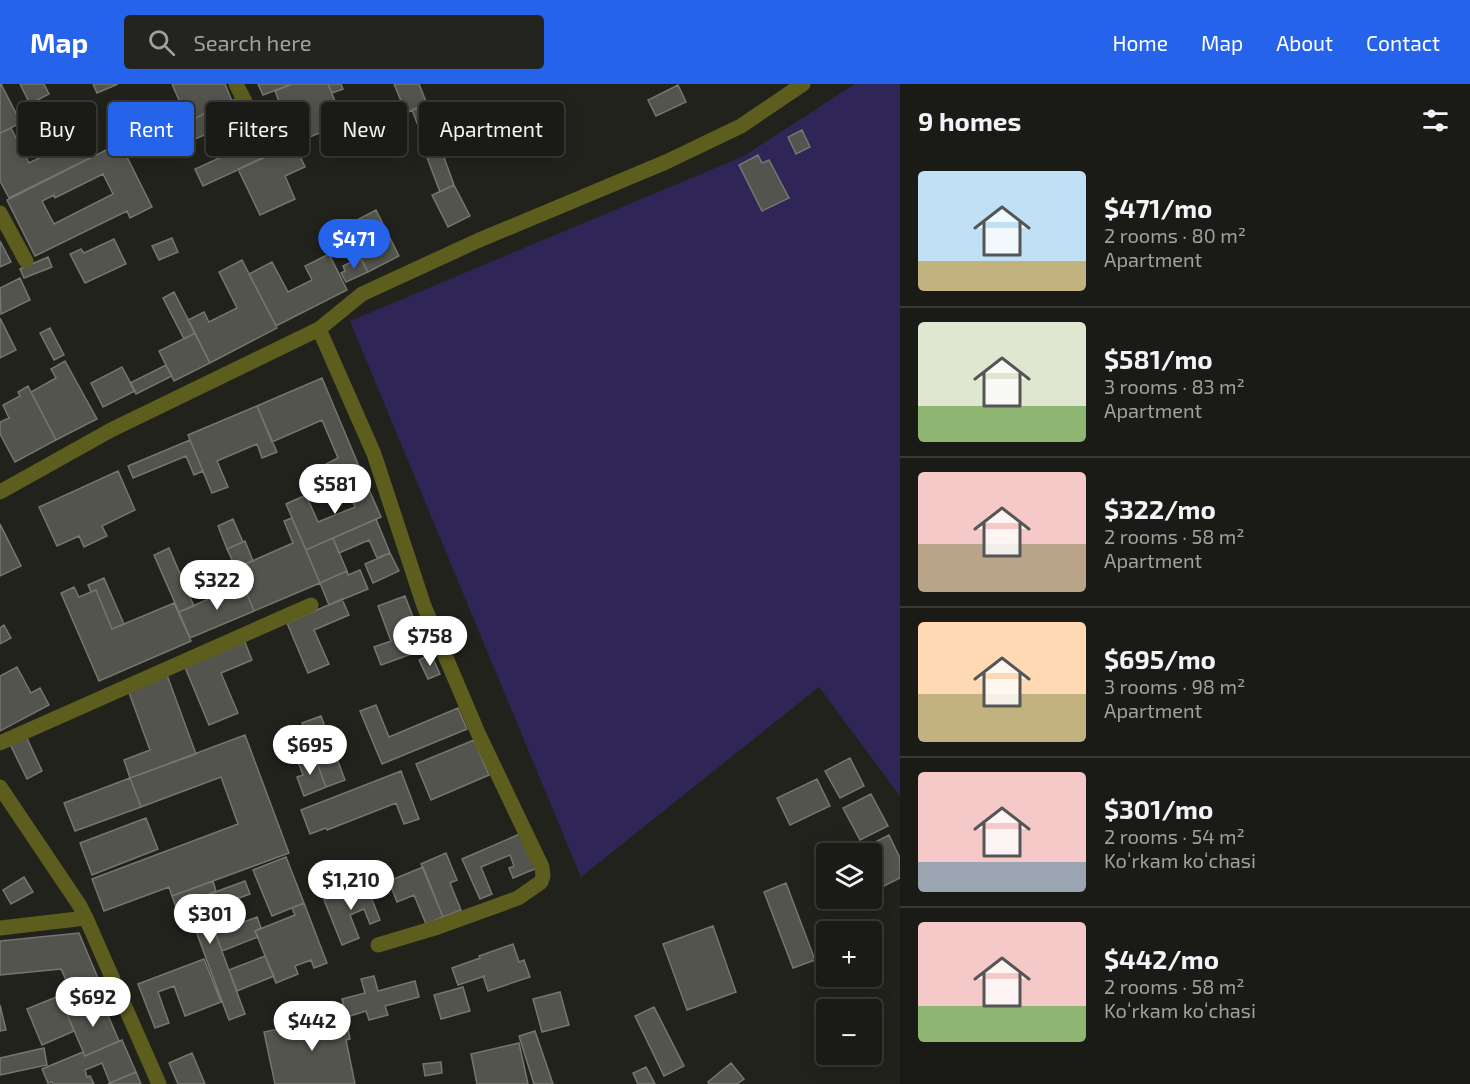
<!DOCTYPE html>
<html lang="en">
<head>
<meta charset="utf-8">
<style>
  body { margin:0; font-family:"Exo 2",sans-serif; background:#23231f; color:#f1f3f6; height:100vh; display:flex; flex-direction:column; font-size:22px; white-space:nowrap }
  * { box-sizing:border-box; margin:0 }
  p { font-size:20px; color:#9fa1a1 }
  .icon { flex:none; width:33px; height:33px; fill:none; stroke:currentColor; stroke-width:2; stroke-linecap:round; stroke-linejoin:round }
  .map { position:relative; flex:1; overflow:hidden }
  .details { display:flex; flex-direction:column; background:#1a1a16; width:570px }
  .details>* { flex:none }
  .hud { position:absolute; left:18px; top:18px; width:570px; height:54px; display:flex; gap:12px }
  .fabs { position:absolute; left:816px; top:759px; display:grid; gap:12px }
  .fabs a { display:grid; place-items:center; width:66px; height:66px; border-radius:6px; background:#1a1a16; box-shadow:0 3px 15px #0003,0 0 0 2px #383835; font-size:30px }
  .price { position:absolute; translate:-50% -51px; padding:0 14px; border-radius:21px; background:#fff; color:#222; font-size:20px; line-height:39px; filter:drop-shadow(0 2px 3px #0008) }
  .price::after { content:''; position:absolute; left:50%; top:36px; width:18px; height:14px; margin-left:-9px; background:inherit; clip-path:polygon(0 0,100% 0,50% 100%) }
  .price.current { background:#2563eb; color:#fff }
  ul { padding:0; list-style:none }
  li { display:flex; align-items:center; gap:18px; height:150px; padding:0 18px }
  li+li { border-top:2px solid #383835 }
  li span { display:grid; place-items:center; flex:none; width:168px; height:120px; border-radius:6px; color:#555 }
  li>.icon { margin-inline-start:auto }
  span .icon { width:72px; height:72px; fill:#fffc; stroke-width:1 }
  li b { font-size:26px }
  h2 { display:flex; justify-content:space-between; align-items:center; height:72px; padding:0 18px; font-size:26px }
  .tag { padding:0 21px; border-radius:6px; background:#1a1a16; box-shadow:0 3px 15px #0003,0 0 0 2px #383835; font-size:21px; line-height:54px }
  .tag.current { background:#2563eb; color:#fff }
  header { display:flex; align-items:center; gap:36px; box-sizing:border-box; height:84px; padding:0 30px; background:#2563eb; color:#fff }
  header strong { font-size:28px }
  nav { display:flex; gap:33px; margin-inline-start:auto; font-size:21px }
  .search { width:420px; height:54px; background:#23231f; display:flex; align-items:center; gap:15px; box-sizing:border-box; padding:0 21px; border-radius:6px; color:#9fa1a1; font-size:22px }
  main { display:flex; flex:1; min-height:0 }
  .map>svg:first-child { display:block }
</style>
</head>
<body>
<header>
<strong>Map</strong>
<div class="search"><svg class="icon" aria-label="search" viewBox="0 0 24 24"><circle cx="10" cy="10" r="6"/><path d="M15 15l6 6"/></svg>Search here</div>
<nav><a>Home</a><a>Map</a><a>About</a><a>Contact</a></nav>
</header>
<main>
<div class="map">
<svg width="900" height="1000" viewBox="0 0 900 1000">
  <rect width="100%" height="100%" fill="#22221d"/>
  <path fill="#2f2657" d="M855 0H900V712L819 603 581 793 350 237 744 72Z"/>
  <path fill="#54544e" stroke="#75766f" stroke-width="1.5" fill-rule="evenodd" d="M0 0H1L21 39 0 49Z
    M20 0H44L49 10 30 20Z
    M93 0H118L97 9Z
    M172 0H225L232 17 153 54 143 32 179 16Z
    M258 0H292L263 11Z
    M292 0H328L344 39 295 59 275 7Z
    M328 0H341L343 5 332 9Z
    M394 0H419L427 20 406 29Z
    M678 1 686 18 656 32 648 16Z
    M240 13 268 72 203 102 195 85 228 70 216 46 195 55 187 38Z
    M427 20 439 51 424 57 412 26Z
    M11 44 29 79 86 51 96 71 9 114 0 97V49Z
    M802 46 810 63 796 70 788 53Z
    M438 57 454 101 440 108 423 63Z
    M120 59 152 123 130 134 127 127 35 172 7 116ZM103 90 113 110 54 140 42 117 54 111 55 114Z
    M294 59 305 83 285 92 295 115 260 131 238 85Z
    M758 71 762 79 769 76 789 114 762 127 739 81Z
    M454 101 470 132 448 143 432 111Z
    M376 126 399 172 368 188 353 159 361 154 353 138Z
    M172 154 178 168 159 176 152 162Z
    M114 155 126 180 85 199 70 170 81 165 84 169Z
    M0 157 11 178 0 183Z
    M329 170 347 206 276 242 249 190 272 178 288 208 312 196 305 182Z
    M48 173 52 183 24 194 20 185Z
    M360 174 368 188 346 198 341 189 345 187 343 182Z
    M242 176 277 244 210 279 188 236 204 228 209 238 237 224 219 188Z
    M20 194 30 216 1 230 0 204Z
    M174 208 195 249 184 255 163 214Z
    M0 234 16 266 0 274Z
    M50 244 64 271 54 276 40 249Z
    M195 249 210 279 174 297 159 267Z
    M65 277 97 335 56 356 31 308 56 294 51 285Z
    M166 281 172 292 136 310 130 299Z
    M122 283 135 307 103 323 91 299Z
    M322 294 361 387 332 400 324 381 338 374 322 336 272 358 257 322Z
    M28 302 56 356 15 378 0 350V338L9 334 3 321 20 312 18 308Z
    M257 322 277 368 262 374 257 360 217 377 228 403 212 409 188 351Z
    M190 356 203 387 194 391 186 372 133 394 128 382Z
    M118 387 135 426 102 442 107 452 84 463 79 452 57 462 39 423Z
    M361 387 381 433 306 466 286 420 306 411 318 438 355 423 343 395Z
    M292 434 320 499 254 527 236 484 293 459 284 437Z
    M233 435 243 458 227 465 218 442Z
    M376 435 390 469 377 474 369 456 339 469 333 454Z
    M0 440 21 482 0 492Z
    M333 454 347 487 320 499 306 466Z
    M245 457 253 477 236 484 227 465Z
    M169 464 194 522 179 528 154 471Z
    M390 469 399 487 373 499 365 480Z
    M360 486 368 505 329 521 320 499 347 487 348 491Z
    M104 494 124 540 112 545 96 506 91 508 88 501Z
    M243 500 254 527 190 554 179 528Z
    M74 503 79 513 96 506 112 545 174 519 191 557 99 597 61 509Z
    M405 512 425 565 381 581 374 563 391 557 378 522Z
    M342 515 349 531 314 546 329 580 308 589 287 539Z
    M4 541 11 554 0 560V544Z
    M244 556 252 576 221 589 238 629 209 641 184 581Z
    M431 570 440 590 428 595 419 576Z
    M17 583 31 609 40 604 49 621 0 647V592Z
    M167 591 196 670 130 694 124 676 150 666 128 606Z
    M376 621 389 653 458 624 467 645 382 680 360 627Z
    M321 632 345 696 326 703 302 639Z
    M25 650 42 687 27 695 9 658Z
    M245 651 289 769 172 812 169 803 104 827 92 795 238 740 221 693 141 723 130 694Z
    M474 656 489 691 431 716 416 680Z
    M314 671 326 703 304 712 297 693 303 691 298 678Z
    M850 674 864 702 840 714 825 687Z
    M401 687 419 735 404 740 396 719 327 746 326 744 310 750 301 726Z
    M130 694 141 723 75 747 64 719Z
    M817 695 830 722 790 741 777 714Z
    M871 710 888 742 860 756 843 724Z
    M146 734 158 765 92 791 80 759Z
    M522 749 537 784 513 794 509 784 514 782 510 771 481 783 492 810 480 815 462 775Z
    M889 751 900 774V794L872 808V770H852Z
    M446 769 457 796 450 799 461 826 443 833 421 780Z
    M286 773 304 819 272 832 253 786Z
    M423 783 443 833 426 840 414 811 397 818 389 797Z
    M24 793 33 808 11 820 3 806Z
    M213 797 216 807 202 813 245 930 229 936 190 831 180 834 172 812Z
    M245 797 250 810 215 823 210 810Z
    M786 799 815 876 793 884 764 808Z
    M366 800 380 836 370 840 364 825 350 831 359 854 342 861 324 816Z
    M304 819 327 879 314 884 311 876 295 882 298 890 276 899 255 847 295 831 292 824Z
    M257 833 261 844 255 847 258 853 222 867 215 849Z
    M713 842 736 908 687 926 663 860Z
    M79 849 106 913 67 930 74 947 42 961 27 925 71 907 61 885 0 891V857Z
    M513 860 519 878 524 876 530 893 488 907 483 892H485L458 901 452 884 480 874 479 872Z
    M265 872 274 892 237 907 229 886Z
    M204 875 221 918 185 932 174 902 158 908 169 939 155 944 138 900Z
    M374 892 378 907 415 897 419 913 385 922 388 931 369 936 366 927 347 933 342 915 365 909 361 895Z
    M463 903 470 927 441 935 434 911Z
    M560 908 569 941 542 948 533 915Z
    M101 915 119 957 85 972 67 930Z
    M0 921 6 946 0 947Z
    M654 923 684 982 664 992 635 932Z
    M344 925 350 955 346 956 355 1000H275L264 948 330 934 329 929Z
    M535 947 553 1000H534L519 952Z
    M122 956 136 988 110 999 102 979 85 986 87 993 90 992 94 1000H53L52 998 48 999 42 985 83 968 85 972Z
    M519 959 528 1000H477L471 970Z
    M44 964 47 981 0 991V974Z
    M192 969 205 1000H178L169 979Z
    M441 978 442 989 425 992 423 980Z
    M731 979 744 995 737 1000H709L708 998Z
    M646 983 655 1000H638L633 989Z
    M136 988 141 1000H108L110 999Z"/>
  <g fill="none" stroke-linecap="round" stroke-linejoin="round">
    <path stroke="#5d5d1e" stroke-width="15" d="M236 0 269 65
      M0 129 26 177
      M0 408 111 346 319 245
      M0 659 311 521
      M0 703 80 822 86 834
      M0 844 86 834 159 1000
      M378 861 438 843 518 814 541 798 543 792 542 783 478 649 424 522 374 370 319 245 362 210 477 157 666 78 741 42 803 0"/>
  </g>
</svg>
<div class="fabs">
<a><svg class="icon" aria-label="layers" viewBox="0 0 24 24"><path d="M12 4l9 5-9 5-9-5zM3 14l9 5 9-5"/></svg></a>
<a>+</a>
<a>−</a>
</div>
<b class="price current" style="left:354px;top:186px">$471</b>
<b class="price" style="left:335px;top:431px">$581</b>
<b class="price" style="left:217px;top:527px">$322</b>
<b class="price" style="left:430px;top:583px">$758</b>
<b class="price" style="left:310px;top:692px">$695</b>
<b class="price" style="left:351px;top:827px">$1,210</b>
<b class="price" style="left:210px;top:861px">$301</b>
<b class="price" style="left:93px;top:944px">$692</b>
<b class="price" style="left:312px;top:968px">$442</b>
<div class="hud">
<a class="tag">Buy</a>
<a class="tag current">Rent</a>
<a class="tag">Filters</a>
<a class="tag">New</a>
<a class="tag">Apartment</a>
</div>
</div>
<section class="details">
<h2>9 homes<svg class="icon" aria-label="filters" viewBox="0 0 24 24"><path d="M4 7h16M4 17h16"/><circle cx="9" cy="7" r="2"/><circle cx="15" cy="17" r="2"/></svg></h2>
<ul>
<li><span style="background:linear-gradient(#bfe0f5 75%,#c2b280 0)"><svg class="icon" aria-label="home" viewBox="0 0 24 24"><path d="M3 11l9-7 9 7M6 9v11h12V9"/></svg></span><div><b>$471/mo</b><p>2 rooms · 80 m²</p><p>Apartment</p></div></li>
<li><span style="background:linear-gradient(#dfe7d0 70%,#8fb573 0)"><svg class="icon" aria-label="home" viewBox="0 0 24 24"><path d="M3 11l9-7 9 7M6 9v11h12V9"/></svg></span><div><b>$581/mo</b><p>3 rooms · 83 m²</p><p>Apartment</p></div></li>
<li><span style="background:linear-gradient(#f6c9c9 60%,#b9a48a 0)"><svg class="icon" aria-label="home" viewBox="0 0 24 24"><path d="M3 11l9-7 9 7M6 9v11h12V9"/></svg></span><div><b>$322/mo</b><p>2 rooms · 58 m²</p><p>Apartment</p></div></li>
<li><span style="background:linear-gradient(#ffd9b3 60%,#c2b280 0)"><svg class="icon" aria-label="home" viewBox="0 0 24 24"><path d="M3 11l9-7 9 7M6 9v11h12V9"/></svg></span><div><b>$695/mo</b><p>3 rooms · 98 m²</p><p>Apartment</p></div></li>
<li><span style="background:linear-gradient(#f6c9c9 75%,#9aa5b1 0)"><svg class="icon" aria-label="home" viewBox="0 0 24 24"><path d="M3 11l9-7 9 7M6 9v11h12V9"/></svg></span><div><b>$301/mo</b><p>2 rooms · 54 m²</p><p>Koʻrkam koʻchasi</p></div></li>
<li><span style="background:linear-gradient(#f6c9c9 70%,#8fb573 0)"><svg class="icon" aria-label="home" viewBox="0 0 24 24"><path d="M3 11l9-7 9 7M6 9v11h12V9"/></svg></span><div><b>$442/mo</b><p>2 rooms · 58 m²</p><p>Koʻrkam koʻchasi</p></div></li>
</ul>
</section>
</main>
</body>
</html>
